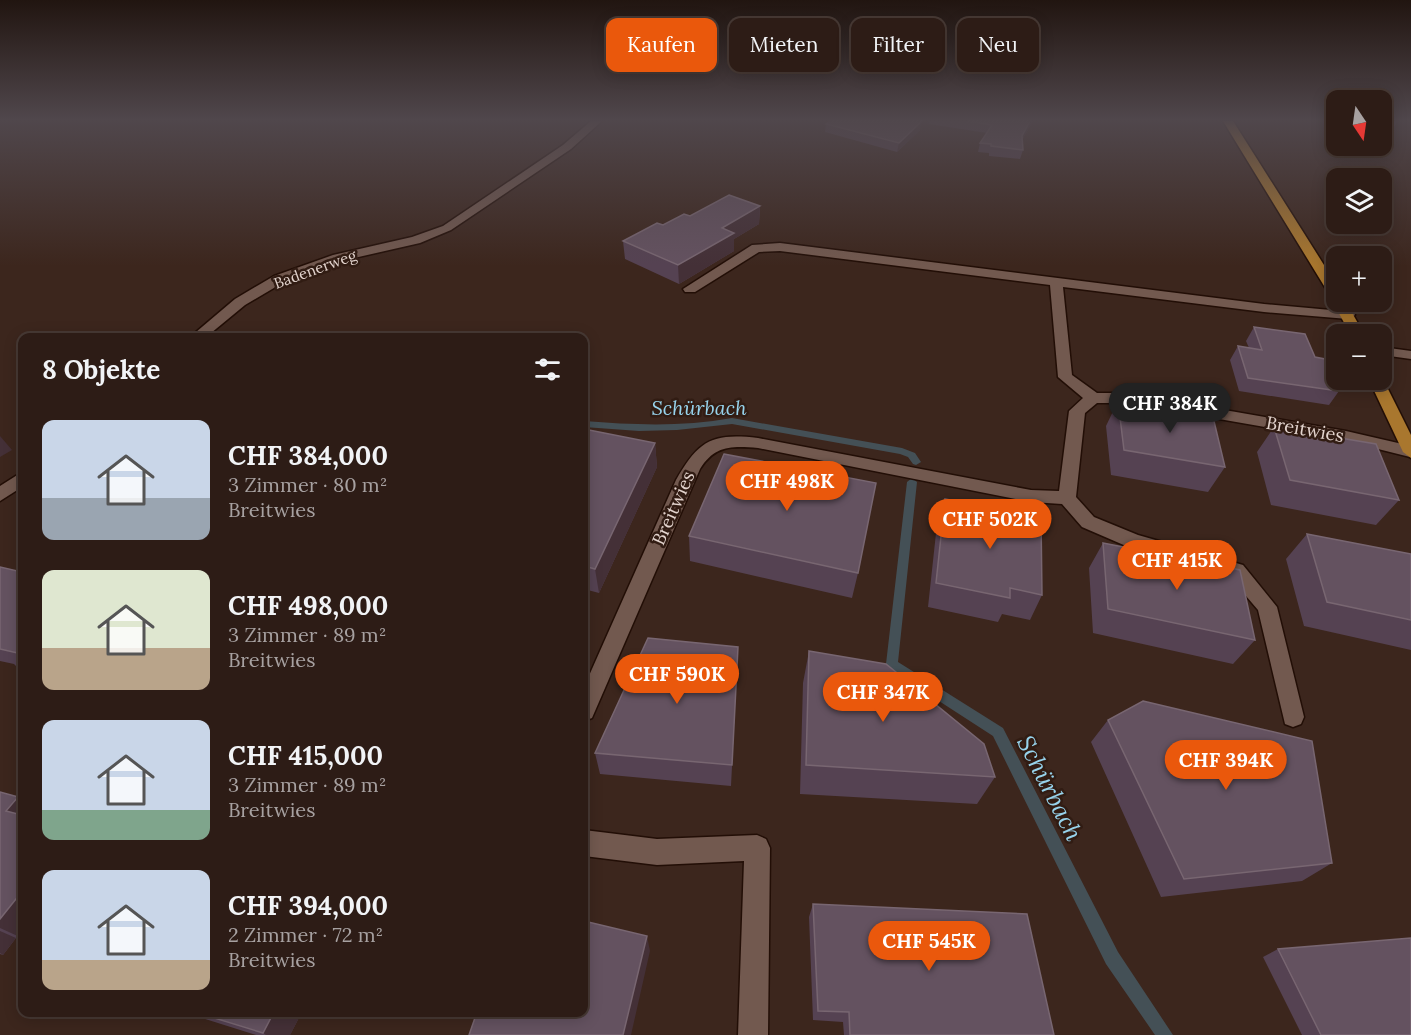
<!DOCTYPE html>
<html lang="de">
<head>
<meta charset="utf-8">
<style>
  body { margin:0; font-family:Lora,serif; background:#392923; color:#f1f3f6; height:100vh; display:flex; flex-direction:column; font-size:22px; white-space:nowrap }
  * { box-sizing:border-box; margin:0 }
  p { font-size:20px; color:#a7a1a1 }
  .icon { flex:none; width:33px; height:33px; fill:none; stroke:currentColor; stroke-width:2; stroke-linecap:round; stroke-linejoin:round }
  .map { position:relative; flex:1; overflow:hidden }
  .side { position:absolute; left:18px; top:333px; width:570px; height:684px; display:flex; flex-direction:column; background:#2d1c16; border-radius:12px; box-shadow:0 3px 15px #0003,0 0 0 2px #483a35 }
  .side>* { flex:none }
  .guide { position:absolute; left:606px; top:18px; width:570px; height:54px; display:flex; gap:12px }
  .needle { width:39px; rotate:167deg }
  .buttons { position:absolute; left:1326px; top:90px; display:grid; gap:12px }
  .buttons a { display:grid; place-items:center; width:66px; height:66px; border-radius:12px; background:#2d1c16; box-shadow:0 3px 15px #0003,0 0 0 2px #483a35; font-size:30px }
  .price { position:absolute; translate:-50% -51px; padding:0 14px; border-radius:21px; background:#ea580c; color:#fff; font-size:20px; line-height:39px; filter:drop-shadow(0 2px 3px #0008) }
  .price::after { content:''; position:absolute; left:50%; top:36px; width:18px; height:14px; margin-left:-9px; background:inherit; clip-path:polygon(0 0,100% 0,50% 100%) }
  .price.on { background:#222; color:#fff }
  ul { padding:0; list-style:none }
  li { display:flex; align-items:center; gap:18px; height:150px; padding:0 24px }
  li span { display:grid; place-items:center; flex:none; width:168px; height:120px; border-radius:12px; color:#555 }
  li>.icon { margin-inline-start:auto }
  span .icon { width:72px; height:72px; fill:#fffc; stroke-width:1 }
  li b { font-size:26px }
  h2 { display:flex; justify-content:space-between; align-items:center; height:72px; padding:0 24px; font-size:26px }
  .chip { padding:0 21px; border-radius:12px; background:#2d1c16; box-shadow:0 3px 15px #0003,0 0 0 2px #483a35; font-size:21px; line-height:54px }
  .chip.on { background:#ea580c; color:#fff }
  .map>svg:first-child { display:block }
</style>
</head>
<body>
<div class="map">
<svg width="1411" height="1035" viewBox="0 0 1411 1035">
  <rect width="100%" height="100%" fill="#3c261d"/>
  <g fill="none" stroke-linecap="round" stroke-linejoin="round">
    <path fill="#445056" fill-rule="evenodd" d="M732 418 902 448 915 453 921 462 916 465 913 464 908 457 900 454 732 424 677 430 639 431 584 427V421C634 425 683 427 732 418Z
      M912 478 917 482 898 662 1003 728 1118 952 1173 1035H1155L1106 964 993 736 888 668 886 664 907 482Z"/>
    <defs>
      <path id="minor" d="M591 121H602L571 149 451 230 420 243 341 261 284 282 245 305 205 338H189L235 299 274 276 333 255 412 237 443 226 563 145Z
        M780 243 1264 304 1353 312 1355 315 1348 319 1264 312 1063 287 1072 375 1097 393H1127L1346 431 1411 446 1410 457 1346 441 1127 403H1097L1085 413 1076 497 1094 517 1138 535 1243 565 1277 607 1304 717 1301 724 1293 727 1285 724 1258 610 1229 576 1126 546 1082 527 1062 504 1031 502 758 448C732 446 715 445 700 469L592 718 584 721V687L676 480C699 440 712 433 758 438L1031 490 1059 491 1069 411 1083 398 1058 377 1050 285 780 251 759 252 695 292H685L683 289 752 245Z
        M1382 347 1411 351V359L1382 355Z
        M22 472V487L0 501V486Z
        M584 830 657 839 757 835 766 839 770 848 768 1035H738L744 861 657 865 584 856Z"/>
      <path id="major" d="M1223 121H1233L1336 284V298L1329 294Z
        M1335 299 1346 302 1364 334H1350L1333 302Z
        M1382 377 1411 435V458L1403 452 1369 380H1382Z"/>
    </defs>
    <use href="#minor" stroke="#220e06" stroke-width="3"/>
    <use href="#major" stroke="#220e06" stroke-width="3"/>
    <use href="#minor" fill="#72594f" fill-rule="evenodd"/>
    <use href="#major" fill="#a9772e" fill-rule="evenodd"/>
  </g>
  <path fill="#554252" d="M930 121H1033L1022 140 1023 150 1020 159 989 156V153L978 152 980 143 987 133 929 124Z
    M1382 121H1398L1391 131 1382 130Z
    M826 124 920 130 897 152 825 132Z
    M760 206 759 224 734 239V251L679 284 625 259 623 241 690 216Z
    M1254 327 1315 357 1339 391 1329 405 1239 391 1230 360 1238 346 1249 348 1246 341Z
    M1118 401 1225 467 1208 492 1111 475 1106 426Z
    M1274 427 1399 500 1376 525 1271 505 1257 452Z
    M584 437 655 443 657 467 599 593 584 589Z
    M945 499 1042 595 1030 620 1002 614 998 622 928 607 937 524Z
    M1307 534 1411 554V650L1304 626 1286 559Z
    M689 536 858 573 852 598 690 561Z
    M1103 543 1255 640 1233 664 1093 633 1089 568Z
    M0 567 22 572V672L14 664 0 661Z
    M738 647 731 786 600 774 595 753Z
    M809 651 995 777 977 804 800 794 803 683Z
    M1108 720 1332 863 1302 881 1161 897 1091 742Z
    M0 792 18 797 22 800V939L16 938 3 955 0 954Z
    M813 904 1054 1035H844L843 1022 813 1020 809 917Z
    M1278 949 1411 1035H1302L1263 957Z
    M183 1012H302L290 1035H256Z"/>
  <path fill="#443037" d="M922 121 920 130 897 152 899 143Z
    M1030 121H1033L1019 145 1022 136Z
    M760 206 759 224 734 239V251L679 284 678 265 722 228Z
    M0 436 12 450 0 457Z
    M655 443 657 467 599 593 595 569Z
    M18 797 22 800V822L6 811Z
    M20 894 22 896V938L0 928V919Z
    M0 931 16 938 3 955 0 953Z
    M647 936 650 951 631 1035H623Z
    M274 1012H302L290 1035H266L263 1033Z"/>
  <path fill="#645260" stroke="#786671" stroke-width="1.5" d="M830 121H922L899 143 826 124Z
    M968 121H1030L1022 136 1023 150 991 146V144L980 143 992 125Z
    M729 195 760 206 722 228 734 233 678 265 623 241 657 223 663 225 684 214 690 216Z
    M1254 327 1305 334 1315 357 1325 359 1339 391 1248 378 1238 346 1262 350Z
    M1118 401 1213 417 1225 467 1124 450Z
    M1274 427 1376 444 1399 500 1290 480Z
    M589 430 655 443 595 569 584 566V437H585Z
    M724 454 876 483 858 573 689 536Z
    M945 499 1041 517 1042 595 1010 588V598L936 583Z
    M1307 534 1411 554V620L1327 602Z
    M1103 543 1240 570 1255 640 1108 609Z
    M0 567 22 572V654L0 649Z
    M648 638 738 647 732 765 595 753Z
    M809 651 886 664 984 744 995 777 806 765Z
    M1143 701 1312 741 1332 863 1184 879 1108 720Z
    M0 792 18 797 6 811 22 815V895L20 894 0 919Z
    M813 904 1027 914 1054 1035H850L849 1012 818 1011Z
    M584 921 647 936 623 1035H469L477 1012H584Z
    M1411 938V1035H1321L1278 949Z
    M195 1012H274L263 1033Z"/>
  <linearGradient id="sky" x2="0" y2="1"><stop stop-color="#211510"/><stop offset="0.45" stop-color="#50474c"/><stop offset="1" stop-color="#50474c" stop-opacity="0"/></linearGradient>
  <rect width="1411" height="266" fill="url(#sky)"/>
  <g text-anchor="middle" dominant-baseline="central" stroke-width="5" stroke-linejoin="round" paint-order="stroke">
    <g font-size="15" fill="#e3d4ce" stroke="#311c13">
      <text transform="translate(315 269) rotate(-20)">Badenerweg</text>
    </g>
    <g font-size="18" fill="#e3d4ce" stroke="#311c13">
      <text transform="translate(1305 429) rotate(10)">Breitwies</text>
      <text transform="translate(673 508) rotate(-66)">Breitwies</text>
    </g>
    <g font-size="20" font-style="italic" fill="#97d3ec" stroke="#311c13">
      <text x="699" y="407">Schürbach</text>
    </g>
    <g font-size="24" font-style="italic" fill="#97d3ec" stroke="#311c13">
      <text transform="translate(1050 788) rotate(63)">Schürbach</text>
    </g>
  </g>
</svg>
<div class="buttons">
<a><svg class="needle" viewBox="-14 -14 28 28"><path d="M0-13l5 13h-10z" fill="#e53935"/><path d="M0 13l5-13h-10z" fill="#a7a1a1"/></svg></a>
<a><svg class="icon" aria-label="layers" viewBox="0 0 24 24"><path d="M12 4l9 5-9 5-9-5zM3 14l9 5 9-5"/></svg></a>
<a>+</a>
<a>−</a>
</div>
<b class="price on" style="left:1170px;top:434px">CHF 384K</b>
<b class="price" style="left:787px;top:512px">CHF 498K</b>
<b class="price" style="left:990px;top:550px">CHF 502K</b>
<b class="price" style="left:1177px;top:591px">CHF 415K</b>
<b class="price" style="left:677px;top:705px">CHF 590K</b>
<b class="price" style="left:883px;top:723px">CHF 347K</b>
<b class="price" style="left:1226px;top:791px">CHF 394K</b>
<b class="price" style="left:929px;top:972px">CHF 545K</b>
<div class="guide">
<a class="chip on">Kaufen</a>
<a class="chip">Mieten</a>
<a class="chip">Filter</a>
<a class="chip">Neu</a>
</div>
<section class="side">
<h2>8 Objekte<svg class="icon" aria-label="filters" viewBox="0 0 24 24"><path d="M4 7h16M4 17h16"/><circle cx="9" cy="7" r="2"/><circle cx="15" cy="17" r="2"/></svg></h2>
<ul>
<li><span style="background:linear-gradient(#c9d6e8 65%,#9aa5b1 0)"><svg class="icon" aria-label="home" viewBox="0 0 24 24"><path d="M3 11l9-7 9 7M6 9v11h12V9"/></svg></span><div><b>CHF 384,000</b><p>3 Zimmer · 80 m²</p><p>Breitwies</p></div></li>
<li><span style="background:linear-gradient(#dfe7d0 65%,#b9a48a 0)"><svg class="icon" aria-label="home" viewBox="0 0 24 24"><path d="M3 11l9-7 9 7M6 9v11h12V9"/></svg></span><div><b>CHF 498,000</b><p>3 Zimmer · 89 m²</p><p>Breitwies</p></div></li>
<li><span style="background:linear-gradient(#c9d6e8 75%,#7fa58c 0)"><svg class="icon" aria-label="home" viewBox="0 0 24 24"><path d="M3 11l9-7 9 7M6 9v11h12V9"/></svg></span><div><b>CHF 415,000</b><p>3 Zimmer · 89 m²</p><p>Breitwies</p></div></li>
<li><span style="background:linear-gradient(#c9d6e8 75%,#b9a48a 0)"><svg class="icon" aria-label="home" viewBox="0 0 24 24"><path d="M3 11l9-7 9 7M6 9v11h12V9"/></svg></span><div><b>CHF 394,000</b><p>2 Zimmer · 72 m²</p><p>Breitwies</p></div></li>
</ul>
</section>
</div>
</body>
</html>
